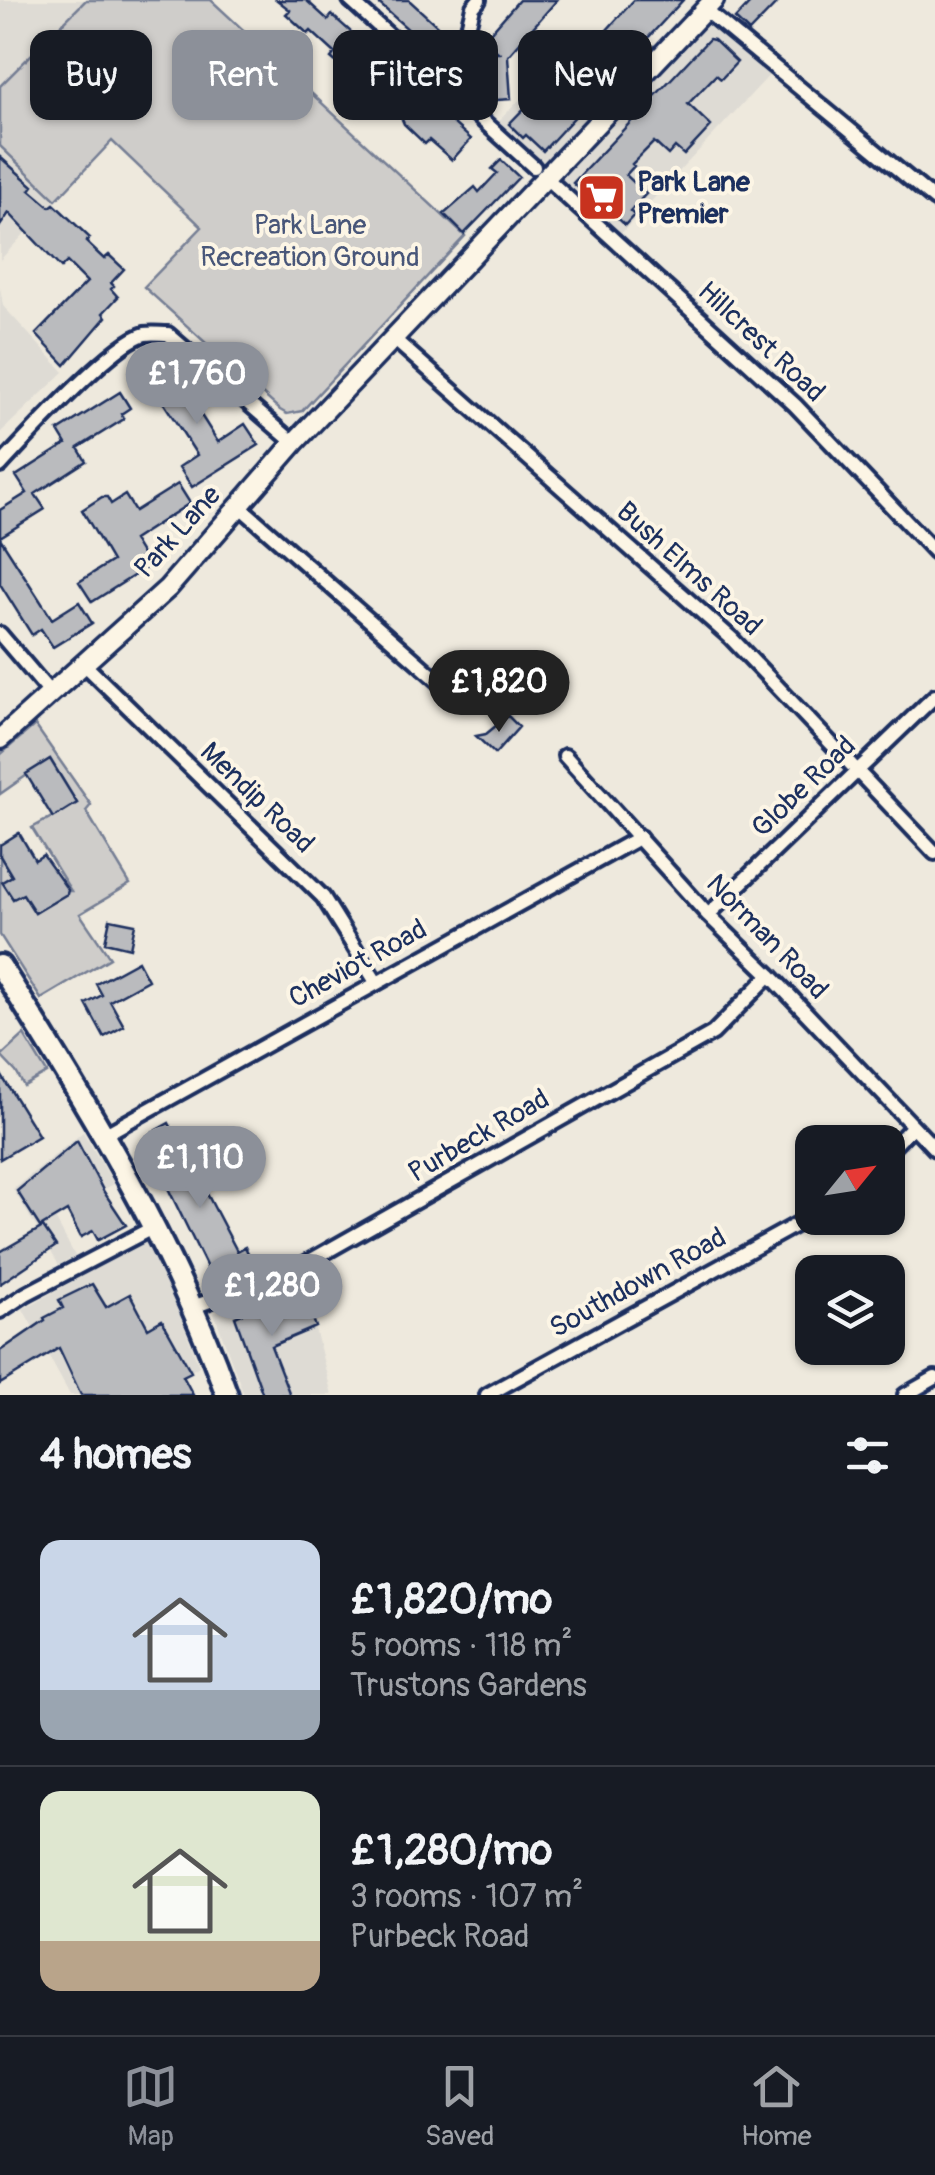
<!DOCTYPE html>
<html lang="en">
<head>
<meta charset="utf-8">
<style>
  body { margin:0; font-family:Pangolin,sans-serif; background:#20242c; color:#f1f3f6; height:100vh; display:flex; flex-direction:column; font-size:38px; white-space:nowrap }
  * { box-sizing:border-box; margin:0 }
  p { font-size:32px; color:#9ea1a6 }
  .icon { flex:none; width:55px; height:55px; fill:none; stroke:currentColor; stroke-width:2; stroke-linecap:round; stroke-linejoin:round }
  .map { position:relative; height:1395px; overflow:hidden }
  .details { display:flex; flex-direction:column; background:#171b24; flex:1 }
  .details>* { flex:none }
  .guide { position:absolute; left:30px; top:30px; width:875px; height:90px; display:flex; gap:20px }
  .needle { width:65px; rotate:60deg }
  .tools { position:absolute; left:795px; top:1125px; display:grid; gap:20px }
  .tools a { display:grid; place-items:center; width:110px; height:110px; border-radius:20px; background:#171b24; box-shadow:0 2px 8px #0004; font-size:50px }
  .price { position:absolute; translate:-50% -85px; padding:0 22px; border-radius:35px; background:#8c9099; color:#fff; font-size:32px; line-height:65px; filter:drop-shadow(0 2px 5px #0008) }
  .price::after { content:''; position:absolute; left:50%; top:60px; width:30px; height:22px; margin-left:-15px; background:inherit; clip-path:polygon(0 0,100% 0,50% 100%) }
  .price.current { background:#222; color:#fff }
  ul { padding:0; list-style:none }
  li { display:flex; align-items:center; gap:30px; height:250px; padding:0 40px }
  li+li { border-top:2px solid #363941 }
  li span { display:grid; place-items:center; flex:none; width:280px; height:200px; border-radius:20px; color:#555 }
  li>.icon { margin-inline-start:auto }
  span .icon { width:120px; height:120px; fill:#fffc; stroke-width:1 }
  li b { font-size:42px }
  h2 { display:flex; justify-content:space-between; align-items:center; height:120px; padding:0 40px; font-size:42px }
  .pill { padding:0 35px; border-radius:20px; background:#171b24; box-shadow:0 2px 8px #0004; font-size:35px; line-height:90px }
  .pill.current { background:#8c9099; color:#fff }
  .tabs { display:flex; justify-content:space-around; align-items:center; height:140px; border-top:2px solid #363941; background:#171b24; font-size:28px; color:#9ea1a6 }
  .tabs a { display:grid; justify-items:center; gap:5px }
  .tabs .current { color:#8c9099 }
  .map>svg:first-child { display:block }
</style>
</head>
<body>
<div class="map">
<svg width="935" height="1395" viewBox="0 0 935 1395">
  <rect width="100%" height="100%" fill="#eee9dd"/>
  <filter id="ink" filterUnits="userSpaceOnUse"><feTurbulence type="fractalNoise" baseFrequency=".01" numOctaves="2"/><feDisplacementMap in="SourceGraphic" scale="20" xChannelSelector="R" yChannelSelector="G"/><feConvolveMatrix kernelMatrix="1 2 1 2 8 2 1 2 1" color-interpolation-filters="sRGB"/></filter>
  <g filter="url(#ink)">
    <path fill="#dedbd4" d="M0 0H86L0 86Z
      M704 9 776 68 614 241 493 127 558 60 610 108Z
      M0 147 56 200 0 260Z
      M0 287 3 306 64 372 0 433Z
      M83 1132 114 1184 68 1208 69 1211 56 1220 75 1256 59 1265 13 1189Z
      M145 1241 177 1307 199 1366 156 1395H70L23 1309Z
      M298 1281 313 1321 332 1395H244L214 1313Z"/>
    <path fill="#cfcdca" stroke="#757e94" stroke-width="2.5" d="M86 0H211L465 236 302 411 287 414 280 410 144 287 202 227 112 141 56 200 0 146V86Z
      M35 725 91 805 86 811 130 884 80 914 110 958 41 999 0 935V856L12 876 3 882 13 899 23 894 35 913 66 894 65 891H71L32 828 77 803 50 759 0 794V755Z
      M24 1035 47 1073 24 1086 16 1072 1 1056Z"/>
    <path fill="#babbbe" stroke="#1b2f5e" stroke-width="2.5" d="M277 0H306L328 20 332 15 471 139 452 160 429 140 425 144 404 124 401 117 331 58 335 53 311 31 308 34 296 23 286 14 290 10Z
      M375 0H409L444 32 429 48Z
      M519 0H557L508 56 511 99 482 101 479 54 499 53 484 40Z
      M634 0H683L543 151 526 135 523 138 509 124 535 97 528 98 543 82 550 89 567 70 570 72 577 64 580 68 601 45 597 41Z
      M753 0H780L749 32 735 19Z
      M709 39 714 40 737 62 721 79 716 75 688 104 711 126 684 155 675 147 668 155 654 142 632 164 634 166 626 175 646 194 630 211 634 215 625 225 604 205 601 209 573 183Z
      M0 157 33 186 30 190 50 207 54 204 90 238 86 242 104 259 109 255 124 269 111 283 114 286 111 289 118 297 103 313 106 317 65 365 36 334 87 282 67 262 61 268 9 213 0 226Z
      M501 160 519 177 464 234 444 214 475 187 479 192 497 173 492 169Z
      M162 354 218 442 245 424 259 445 192 487 179 467 197 455 147 377 152 374 146 364Z
      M120 392 130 408 121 414 124 419 78 448 86 461 35 494 45 509 0 537V510L27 493 16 476 66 444 58 431Z
      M178 484 190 503 133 540 149 566 92 602 79 582 112 561 82 510 102 497H107L111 504 125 495 135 511Z
      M0 538 52 619 79 602 92 623 53 647 41 629 32 635 0 584Z
      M508 716 519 727 495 754 476 736 486 734Z
      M50 759 77 803 53 818 26 774Z
      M19 833 35 860 43 855 68 890 67 894 35 913 23 894 13 899 2 882 12 876 0 856V845Z
      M110 919 135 924 130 948 105 942Z
      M138 961 148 980 110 1001 124 1026 104 1037 86 1004 102 995 96 984Z
      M0 1073 39 1136 0 1159Z
      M169 1123 184 1151 190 1148 196 1160 191 1163 237 1251 245 1247 254 1265 215 1284 164 1180 173 1175 153 1132Z
      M77 1141 104 1192 126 1225 98 1240 93 1231 81 1237 67 1211 40 1227 17 1191Z
      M43 1227 56 1246 0 1284V1252Z
      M92 1284 106 1307 130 1294 148 1328 162 1320 191 1372 183 1376 193 1395H81L59 1348 0 1384V1351L45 1320 44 1318 63 1308 59 1300Z
      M304 1293 316 1327 271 1346 290 1395H263L235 1317 244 1313 242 1306 257 1300 262 1314 294 1303 292 1298Z"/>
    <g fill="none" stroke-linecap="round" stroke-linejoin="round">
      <defs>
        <path id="street" d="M350 0 534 167
          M704 9 935 200
          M468 28 473 7 479 0
          M453 93 463 79
          M545 177 795 405 935 552
          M394 339 731 638 935 853
          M0 466C26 438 112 343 145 334 152 333 161 334 168 334L294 443
          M238 505 458 698
          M0 634 52 695
          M85 665 323 897 376 982
          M565 756 708 915 770 975 935 1149
          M708 915 935 696
          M102 1136 640 837
          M888 1152 913 1126
          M193 1307 292 1271 713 1033 770 975
          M0 1311 26 1294 154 1227
          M487 1395 812 1216
          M905 1395 935 1378"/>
        <path id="secondary" d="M0 739 168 588 294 443 714 0"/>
        <path id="primary" d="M0 966C86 1102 173 1243 227 1395"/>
      </defs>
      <use href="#street" stroke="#1b2f5e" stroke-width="20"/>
      <use href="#secondary" stroke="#1b2f5e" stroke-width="25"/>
      <use href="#primary" stroke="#1b2f5e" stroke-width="28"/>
      <use href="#street" stroke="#fcf5e5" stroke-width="12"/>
      <use href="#secondary" stroke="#fcf5e5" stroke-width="18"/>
      <use href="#primary" stroke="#fcf5e5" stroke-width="20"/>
    </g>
  </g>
  <defs>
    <symbol id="supermarket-square" viewBox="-11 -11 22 22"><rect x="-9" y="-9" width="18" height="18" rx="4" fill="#c8321e" stroke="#fcf5e5"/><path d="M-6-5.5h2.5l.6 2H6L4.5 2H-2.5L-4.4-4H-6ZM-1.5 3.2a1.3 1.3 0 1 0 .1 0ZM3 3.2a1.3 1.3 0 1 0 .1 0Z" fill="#fff"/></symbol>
  </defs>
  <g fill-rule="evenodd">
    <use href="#supermarket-square" x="574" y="170" width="55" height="55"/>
  </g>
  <g text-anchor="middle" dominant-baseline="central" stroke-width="8" stroke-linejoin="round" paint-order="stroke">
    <g font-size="28" font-weight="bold" fill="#1b2f5e" stroke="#fcf5e5" text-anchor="start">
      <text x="637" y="182">Park Lane<tspan x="637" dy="32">Premier</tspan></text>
    </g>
    <g font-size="28" fill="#485679" stroke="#fcf5e5">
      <text x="310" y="225">Park Lane<tspan x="310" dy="32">Recreation Ground</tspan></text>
    </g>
    <g font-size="28" fill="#1b2f5e" stroke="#fcf5e5">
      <text transform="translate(761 342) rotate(43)">Hillcrest Road</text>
      <text transform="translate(178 532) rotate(-48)">Park Lane</text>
      <text transform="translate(689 569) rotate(42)">Bush Elms Road</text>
      <text transform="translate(804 787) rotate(-44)">Globe Road</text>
      <text transform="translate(257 798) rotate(44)">Mendip Road</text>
      <text transform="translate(767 937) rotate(46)">Norman Road</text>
      <text transform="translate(358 964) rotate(-29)">Cheviot Road</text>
      <text transform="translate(479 1136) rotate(-30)">Purbeck Road</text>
      <text transform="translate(638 1283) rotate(-29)">Southdown Road</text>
    </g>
  </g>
</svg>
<div class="tools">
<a><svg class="needle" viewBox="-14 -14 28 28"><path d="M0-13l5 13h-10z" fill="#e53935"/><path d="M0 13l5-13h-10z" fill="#9ea1a6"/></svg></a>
<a><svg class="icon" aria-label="layers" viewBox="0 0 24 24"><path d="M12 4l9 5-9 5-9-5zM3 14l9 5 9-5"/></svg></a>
</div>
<b class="price" style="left:197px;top:427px">£1,760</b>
<b class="price current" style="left:499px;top:735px">£1,820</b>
<b class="price" style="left:200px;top:1211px">£1,110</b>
<b class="price" style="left:272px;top:1339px">£1,280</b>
<div class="guide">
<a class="pill">Buy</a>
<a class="pill current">Rent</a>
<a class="pill">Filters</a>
<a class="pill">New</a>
</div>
</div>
<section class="details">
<h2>4 homes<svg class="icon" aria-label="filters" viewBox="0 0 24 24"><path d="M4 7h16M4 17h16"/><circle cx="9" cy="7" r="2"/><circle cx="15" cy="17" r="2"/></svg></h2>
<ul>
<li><span style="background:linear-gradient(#c9d6e8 75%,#9aa5b1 0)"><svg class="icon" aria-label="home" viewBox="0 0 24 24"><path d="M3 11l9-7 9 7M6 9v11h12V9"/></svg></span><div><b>£1,820/mo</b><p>5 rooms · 118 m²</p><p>Trustons Gardens</p></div></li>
<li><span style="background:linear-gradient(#dfe7d0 75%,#b9a48a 0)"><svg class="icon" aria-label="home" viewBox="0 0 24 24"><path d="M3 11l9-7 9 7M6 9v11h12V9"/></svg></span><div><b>£1,280/mo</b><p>3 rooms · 107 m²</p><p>Purbeck Road</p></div></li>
</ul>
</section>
<nav class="tabs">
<a class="current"><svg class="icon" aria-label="map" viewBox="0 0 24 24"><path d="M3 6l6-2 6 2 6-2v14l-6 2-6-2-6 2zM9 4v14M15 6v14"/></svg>Map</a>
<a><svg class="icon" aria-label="saved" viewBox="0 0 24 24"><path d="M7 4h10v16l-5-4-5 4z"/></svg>Saved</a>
<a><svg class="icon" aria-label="home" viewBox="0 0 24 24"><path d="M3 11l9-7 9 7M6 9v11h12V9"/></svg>Home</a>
</nav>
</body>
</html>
